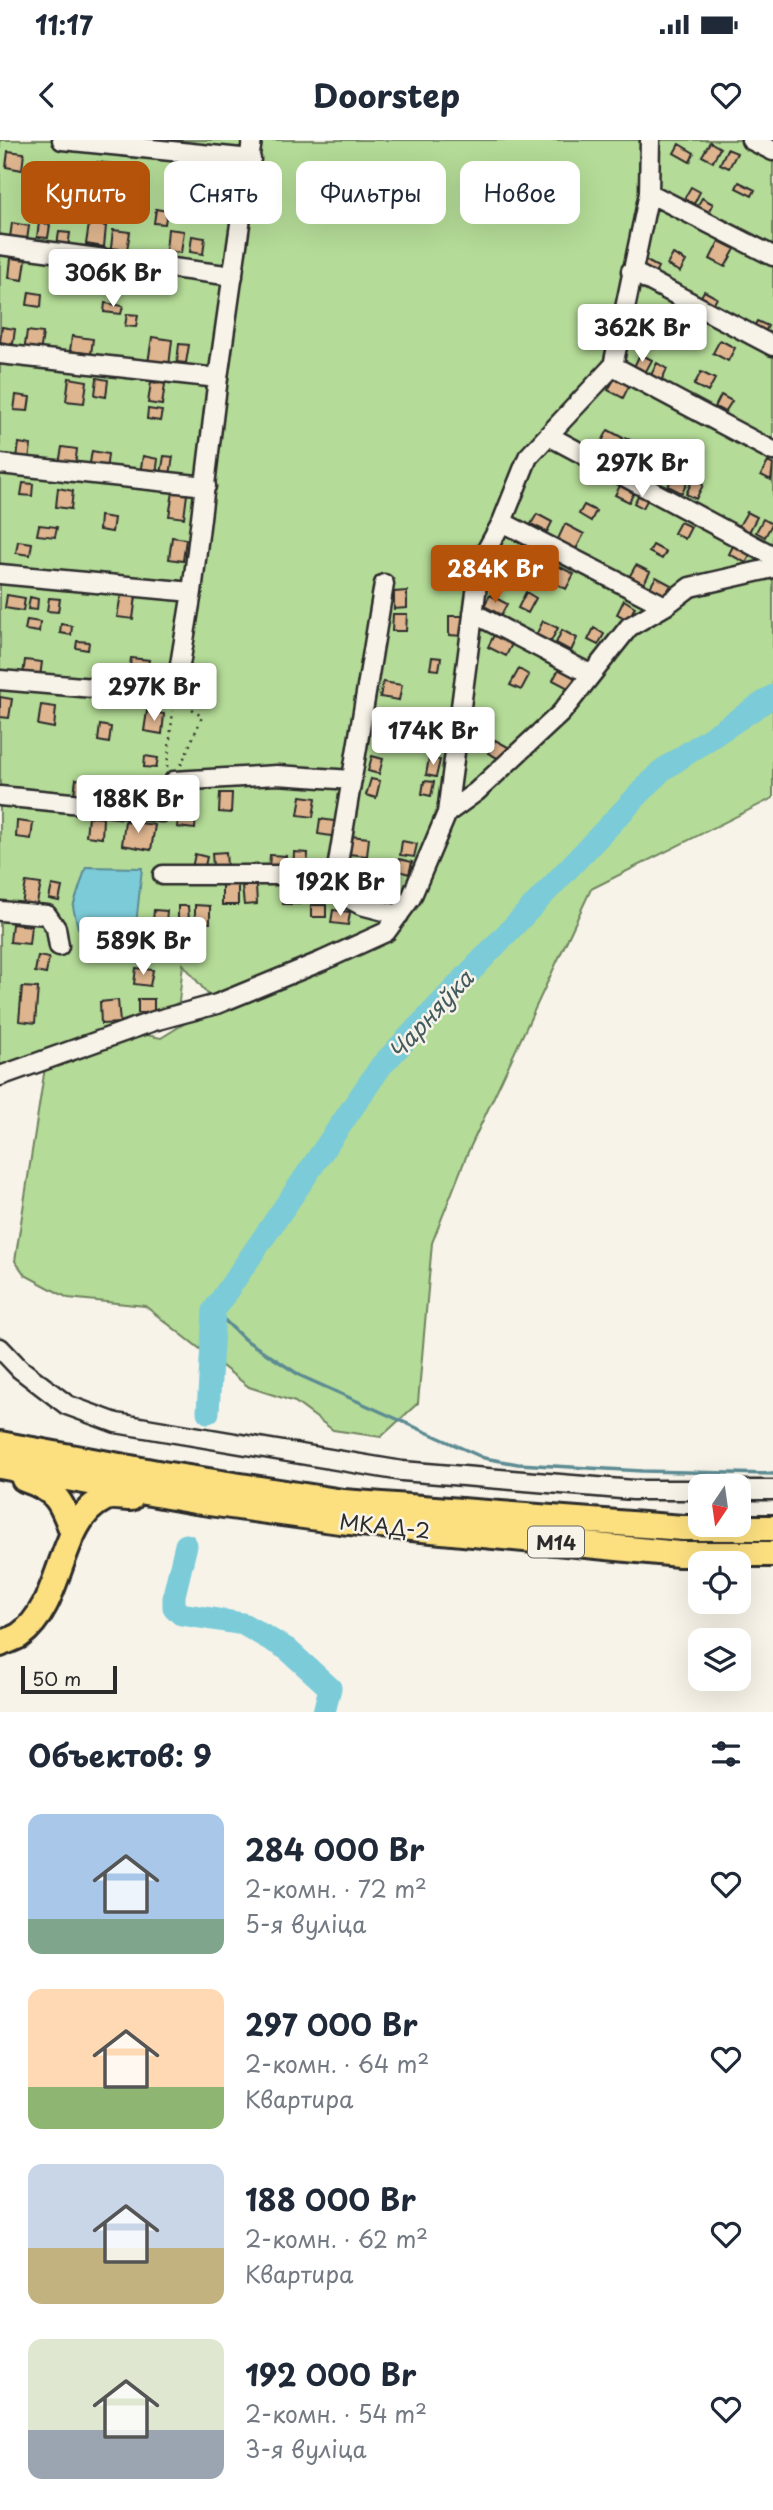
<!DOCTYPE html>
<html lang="ru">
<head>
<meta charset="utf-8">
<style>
  body { margin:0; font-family:"Playpen Sans",sans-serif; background:#f2f2f3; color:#1f2937; height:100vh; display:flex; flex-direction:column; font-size:26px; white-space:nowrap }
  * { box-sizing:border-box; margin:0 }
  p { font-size:23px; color:#747a83 }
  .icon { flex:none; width:38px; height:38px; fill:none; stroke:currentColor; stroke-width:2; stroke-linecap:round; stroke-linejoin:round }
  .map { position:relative; height:1572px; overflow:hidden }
  .details { display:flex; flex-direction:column; background:#fff; flex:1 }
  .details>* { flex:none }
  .top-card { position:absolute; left:21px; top:21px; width:732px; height:63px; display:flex; gap:14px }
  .needle { width:46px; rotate:193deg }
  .fabs { position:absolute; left:688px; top:1334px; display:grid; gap:14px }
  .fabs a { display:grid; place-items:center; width:63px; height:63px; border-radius:14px; background:#fff; box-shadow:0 7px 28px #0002; font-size:35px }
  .scale { position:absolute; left:21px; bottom:18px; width:96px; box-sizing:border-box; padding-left:7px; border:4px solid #2b2b2b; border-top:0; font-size:19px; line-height:24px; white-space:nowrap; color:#2b2b2b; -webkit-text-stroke:5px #f7f3e8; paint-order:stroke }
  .price { position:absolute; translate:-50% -60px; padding:0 16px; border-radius:7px; background:#fff; color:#222; font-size:23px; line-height:46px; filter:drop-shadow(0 2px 4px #0008) }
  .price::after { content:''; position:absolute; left:50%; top:42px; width:21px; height:16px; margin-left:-10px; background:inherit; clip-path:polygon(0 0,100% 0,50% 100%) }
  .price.selected { background:#b45309; color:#fff }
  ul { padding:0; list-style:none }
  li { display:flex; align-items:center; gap:21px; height:175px; padding:0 28px }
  li span { display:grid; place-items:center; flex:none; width:196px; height:140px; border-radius:14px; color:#555 }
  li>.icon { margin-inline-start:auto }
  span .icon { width:84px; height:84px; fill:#fffc; stroke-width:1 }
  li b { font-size:30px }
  h2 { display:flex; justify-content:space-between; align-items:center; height:84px; padding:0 28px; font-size:30px }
  .tag { padding:0 24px; border-radius:14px; background:#fff; box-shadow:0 7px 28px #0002; font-size:24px; line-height:63px }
  .tag.selected { background:#b45309; color:#fff }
  .status { display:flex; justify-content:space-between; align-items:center; height:49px; padding:0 35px; background:#fff; direction:ltr }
  .status svg { height:19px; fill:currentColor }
  header { display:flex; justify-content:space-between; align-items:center; height:91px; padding:0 28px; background:#fff; font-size:32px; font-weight:700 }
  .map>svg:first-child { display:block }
</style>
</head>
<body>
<div class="status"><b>11:17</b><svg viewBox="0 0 49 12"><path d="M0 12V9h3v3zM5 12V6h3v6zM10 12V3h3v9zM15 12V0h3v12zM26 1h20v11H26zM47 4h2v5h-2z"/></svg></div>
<header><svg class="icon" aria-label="back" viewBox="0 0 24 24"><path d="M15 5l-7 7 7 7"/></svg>Doorstep<svg class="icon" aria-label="heart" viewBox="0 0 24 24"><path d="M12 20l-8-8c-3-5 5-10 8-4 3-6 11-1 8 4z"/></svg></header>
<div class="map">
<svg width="773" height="1572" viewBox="0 0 773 1572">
  <rect width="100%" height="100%" fill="#f7f3e8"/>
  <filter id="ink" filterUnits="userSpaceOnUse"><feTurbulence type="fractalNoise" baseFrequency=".0143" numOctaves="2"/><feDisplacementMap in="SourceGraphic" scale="14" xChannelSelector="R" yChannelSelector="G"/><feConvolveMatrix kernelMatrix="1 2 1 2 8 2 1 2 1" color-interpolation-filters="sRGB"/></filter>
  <g filter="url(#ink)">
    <path fill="#b4db97" stroke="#708361" stroke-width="2" fill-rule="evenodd" d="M0 0H773V658L591 749 468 1012 432 1103 418 1263 381 1297 333 1290 295 1262 249 1247 145 1166 68 1158 25 1135 15 1121 46 921 0 936ZM183 824 216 864 161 898 128 891 179 862Z"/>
    <path fill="#7ccbd9" stroke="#5c8b93" stroke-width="2" d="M86 727 142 728 136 785 126 799 78 788 73 767Z"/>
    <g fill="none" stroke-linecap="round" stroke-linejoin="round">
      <path stroke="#5c8b93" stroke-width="3.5" d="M214 1170 244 1199 301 1236 484 1318 518 1324 642 1331 773 1334"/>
      <path stroke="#7ccbd9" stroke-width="23" d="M208 1272 214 1170 381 926 661 631 773 556
        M186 1405 174 1455V1467L181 1474 243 1484 287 1509 330 1548 324 1572"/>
    </g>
    <path fill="#deb58f" stroke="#2b2b2b" stroke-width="2" d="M710 2 720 8 713 22 702 16Z
      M679 4 694 13 690 22 674 13Z
      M727 9 737 13 729 28 720 24Z
      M8 11 24 13 22 30 6 27Z
      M97 22 113 24 110 44 95 42Z
      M125 26 138 28 135 51 122 49Z
      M199 28 217 30 214 51 197 48Z
      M739 42 755 50 752 56 736 48Z
      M691 47 700 52 694 64 684 59Z
      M25 51 41 54 39 65 23 63Z
      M702 58 713 64 708 73 697 67Z
      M224 61 234 63 233 71 223 70Z
      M156 69 167 71 165 84 154 83Z
      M12 83 29 86 27 100 10 98Z
      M39 83 50 85 48 98 37 97Z
      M89 84 106 86 104 107 86 104Z
      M168 89 184 91 181 113 166 111Z
      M113 90 130 92 127 110 111 108Z
      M59 92 70 93 68 107 57 105Z
      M192 96 205 98 203 114 190 112Z
      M719 101 735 109 725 127 710 119Z
      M673 114 686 121 680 132 667 125Z
      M11 118 26 120 23 140 9 138Z
      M641 118 658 127 652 139 635 130Z
      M87 128 100 130 98 142 86 140Z
      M704 151 717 158 711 169 698 162Z
      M29 152 42 154 41 167 27 165Z
      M105 163 123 166 121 174 104 172Z
      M640 170 653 177 644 192 631 185Z
      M127 174 138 175 136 187 125 186Z
      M680 181 693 188 687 200 673 193Z
      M757 181 768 186 762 198 751 192Z
      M2 187 15 189 13 204 0 202Z
      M27 191 43 193 40 214 24 212Z
      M72 196 93 199 91 214 70 211Z
      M152 197 172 200 169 226 148 223Z
      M720 200 735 208 728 221 713 213Z
      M179 204 189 205 186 223 177 222Z
      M640 214 652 220 644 235 633 229Z
      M657 223 667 229 661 241 651 235Z
      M701 232 715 239 708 252 694 245Z
      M69 238 87 241 84 263 66 261Z
      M97 238 108 240 106 257 95 255Z
      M615 238 629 246 623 258 608 250Z
      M151 242 165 244 162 265 148 263Z
      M16 255 30 257 28 271 14 270Z
      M721 255 732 261 725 272 715 267Z
      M148 269 162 271 160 281 147 279Z
      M608 290 623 298 616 311 601 303Z
      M626 298 639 305 630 323 617 316Z
      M19 303 31 305 29 320 17 318Z
      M62 307 77 309 75 326 59 324Z
      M92 311 108 314 106 332 89 329Z
      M143 316 158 319 156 335 140 333Z
      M164 316 173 317 170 335 161 334Z
      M768 322 773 325 771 340 761 335Z
      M677 330 690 337 682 353 668 346Z
      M693 339 703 345 696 359 686 354Z
      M622 342 636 349 629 362 615 355Z
      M23 343 33 344 32 356 21 355Z
      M58 348 73 351 71 369 56 367Z
      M641 351 650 355 643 368 634 363Z
      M173 352 187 354 184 378 169 376Z
      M584 365 596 371 591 381 579 374Z
      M747 372 757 377 749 392 739 386Z
      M537 374 552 382 547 392 531 384Z
      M100 376 114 378 112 392 99 390Z
      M763 379 772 384 765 397 756 392Z
      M680 382 691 387 685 399 674 393Z
      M565 384 584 394 575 411 557 401Z
      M39 385 57 387 55 397 37 395Z
      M172 397 186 399 183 421 169 419Z
      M18 401 32 403 30 415 16 413Z
      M735 402 753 411 746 423 729 414Z
      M653 405 666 412 662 419 649 412Z
      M523 410 537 417 530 430 516 423Z
      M636 425 650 432 642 447 628 439Z
      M558 426 574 434 566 449 551 441Z
      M656 437 671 445 664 457 649 449Z
      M407 451V468L394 469V452Z
      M526 452 536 458 528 473 518 468Z
      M121 454 136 456 133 479 117 477Z
      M7 455 25 458 23 471 5 468Z
      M490 455 507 464 501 475 484 466Z
      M30 457 38 459 37 470 28 469Z
      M49 458 60 459 58 472 47 471Z
      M624 460 635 467 628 480 617 474Z
      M393 474H407L406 491H392Z
      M449 476H464L463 496 449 495Z
      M27 480 40 482 39 492 25 490Z
      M543 481 558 488 550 503 536 495Z
      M61 484 72 486 71 495 60 493Z
      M594 488 604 494 598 505 588 500Z
      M562 490 577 498 571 511 556 503Z
      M495 493 513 502 506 516 488 507Z
      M77 501 89 502 88 510 76 508Z
      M432 517 441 518 439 530 430 529Z
      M131 518 149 520 146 543 128 540Z
      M25 520 42 522 40 537 23 535Z
      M560 527 577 536 570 549 553 540Z
      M519 529 529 535 521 550 510 545Z
      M383 542 402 545 399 560 380 557Z
      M0 557 12 559 9 578 0 577Z
      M41 565 56 567 54 588 38 585Z
      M147 571 164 574 162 594 144 591Z
      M100 585 111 587 109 603 98 601Z
      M495 600 508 607 501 620 488 613Z
      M145 616 158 618 156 628 144 627Z
      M372 616 383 619 379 634 368 631Z
      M429 618 440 620 436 637 426 635Z
      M76 639 91 641 89 656 74 654Z
      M371 639 380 641 376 658 366 655Z
      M143 640 158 642 155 662 140 660Z
      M424 641 434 642 431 656 422 654Z
      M220 653H232L231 673 219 672Z
      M301 656 316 658 313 677 298 675Z
      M179 672 196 673 195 689 177 687Z
      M88 677 103 678 102 698 86 696Z
      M320 679 341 682 338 697 318 694Z
      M17 681 33 683 31 699 16 697Z
      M125 681 155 685 151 710 122 705Z
      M350 696 369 698 367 716 348 714Z
      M402 701 417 704 414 717 400 715Z
      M226 712 227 727H213L212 713Z
      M294 712 308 713 307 732 293 731Z
      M195 714 207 717 204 730 192 728Z
      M270 715 286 716 285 729 269 728Z
      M399 719 412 722 409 734 396 730Z
      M26 742 41 744 36 767 22 764Z
      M358 743 371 746 368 759 355 756Z
      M52 745 62 747 59 761 49 759Z
      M222 745H238V765H222Z
      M242 746H256L257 764 244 765Z
      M374 747 386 750 383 761 372 758Z
      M283 749H301V764H283Z
      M195 765 210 766V783L195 782Z
      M311 765H326V777H311Z
      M178 766H188L189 780H178Z
      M154 770 167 771 166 782 153 781Z
      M333 770 350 772 348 785 331 783Z
      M12 784 31 786 29 804 10 802Z
      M38 816 49 818 46 834 35 832Z
      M136 828 153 830 150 846 134 844Z
      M22 847 38 848 35 883 19 881Z
      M138 859H154V873H138Z
      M118 860 120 883 101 884 100 862Z"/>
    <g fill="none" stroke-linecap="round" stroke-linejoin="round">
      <defs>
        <path id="minor" d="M62 0 251 19
          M751 0 773 11
          M649 53 773 116
          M0 105 233 136
          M631 131 773 206
          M0 214 218 238
          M613 226 773 311
          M549 296 773 416
          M0 324 206 346
          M502 382 665 466
          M0 434 192 452
          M384 444 338 723 337 752 361 765 399 775
          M473 473 590 534
          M0 540 175 555 192 452 218 238 252 0
          M174 641 277 635 352 640
          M0 656 162 672
          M447 673 480 422 502 382 528 317 613 226 649 53 650 0
          M163 735H338
          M0 771 47 775 56 788 59 806
          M0 936 154 881 217 864 322 821 386 792 411 758 447 673 476 652 561 573 629 487 665 466 690 447 773 428
          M0 1208 20 1229 67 1265 116 1283 402 1331 633 1350H700
          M738 1350H773"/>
        <path id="highway" d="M0 1304 163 1334 343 1362 683 1388H773
          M0 1326 195 1361 340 1381 679 1414H773
          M24 1339C56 1350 61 1360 72 1391
          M0 1504C6 1501 14 1499 20 1495 64 1464 58 1380 104 1359 111 1355 123 1358 131 1358"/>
      </defs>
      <use href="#minor" stroke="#2b2b2b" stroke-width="23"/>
      <use href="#highway" stroke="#2b2b2b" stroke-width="30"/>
      <path stroke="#2b2b2b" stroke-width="2.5" stroke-dasharray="2 5" stroke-linecap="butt" d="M181 625 202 577 186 564
        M167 627 173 571"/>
      <use href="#minor" stroke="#f7f3e8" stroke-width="18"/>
      <use href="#highway" stroke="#fce080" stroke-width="24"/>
    </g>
  </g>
  <g text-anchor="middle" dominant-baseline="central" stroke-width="5" stroke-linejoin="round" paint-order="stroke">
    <rect fill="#f7f3e8" stroke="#686764" stroke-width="2" x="528" y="1386.5" width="56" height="31" rx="5"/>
    <g font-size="19" font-weight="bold" fill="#2b2b2b">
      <text x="556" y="1402">М14</text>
    </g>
    <g font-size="21" fill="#2b2b2b" stroke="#f7f3e8">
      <text transform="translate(385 1385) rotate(6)">МКАД-2</text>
    </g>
    <g font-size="23" font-style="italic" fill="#435b5f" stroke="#f7f3e8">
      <text transform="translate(430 874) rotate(-47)">Чарняўка</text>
    </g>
  </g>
</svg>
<div class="fabs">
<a><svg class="needle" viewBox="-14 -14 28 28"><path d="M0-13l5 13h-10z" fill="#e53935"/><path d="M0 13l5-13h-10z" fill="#747a83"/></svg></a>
<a><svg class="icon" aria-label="locate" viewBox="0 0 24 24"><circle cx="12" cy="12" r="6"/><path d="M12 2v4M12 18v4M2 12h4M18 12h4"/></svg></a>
<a><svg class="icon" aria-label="layers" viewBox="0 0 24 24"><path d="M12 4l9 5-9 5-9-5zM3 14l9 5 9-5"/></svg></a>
</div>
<div class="scale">50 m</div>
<b class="price" style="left:113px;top:169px">306K Br</b>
<b class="price" style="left:642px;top:224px">362K Br</b>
<b class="price" style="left:642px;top:359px">297K Br</b>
<b class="price selected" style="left:495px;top:465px">284K Br</b>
<b class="price" style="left:154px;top:583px">297K Br</b>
<b class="price" style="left:433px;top:627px">174K Br</b>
<b class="price" style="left:138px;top:695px">188K Br</b>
<b class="price" style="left:340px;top:778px">192K Br</b>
<b class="price" style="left:143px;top:837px">589K Br</b>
<div class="top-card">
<a class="tag selected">Купить</a>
<a class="tag">Снять</a>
<a class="tag">Фильтры</a>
<a class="tag">Новое</a>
</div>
</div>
<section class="details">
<h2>Объектов: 9<svg class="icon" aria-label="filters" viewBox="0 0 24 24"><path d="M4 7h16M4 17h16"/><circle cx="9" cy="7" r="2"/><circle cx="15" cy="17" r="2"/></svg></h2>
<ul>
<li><span style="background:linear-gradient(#a9c7e8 75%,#7fa58c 0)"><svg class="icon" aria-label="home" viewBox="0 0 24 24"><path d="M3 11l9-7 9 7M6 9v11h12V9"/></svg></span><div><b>284 000 Br</b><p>2-комн. · 72 m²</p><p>5-я вуліца</p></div><svg class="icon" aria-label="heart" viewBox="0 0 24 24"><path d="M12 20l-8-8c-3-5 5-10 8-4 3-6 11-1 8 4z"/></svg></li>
<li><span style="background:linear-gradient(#ffd9b3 70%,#8fb573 0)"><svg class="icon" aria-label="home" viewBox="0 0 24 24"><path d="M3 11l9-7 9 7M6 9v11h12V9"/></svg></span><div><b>297 000 Br</b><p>2-комн. · 64 m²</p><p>Квартира</p></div><svg class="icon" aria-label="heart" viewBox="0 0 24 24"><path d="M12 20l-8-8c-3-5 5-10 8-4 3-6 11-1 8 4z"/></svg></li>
<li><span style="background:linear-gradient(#c9d6e8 60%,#c2b280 0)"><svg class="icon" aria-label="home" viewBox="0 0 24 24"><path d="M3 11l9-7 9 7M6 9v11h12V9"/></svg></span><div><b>188 000 Br</b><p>2-комн. · 62 m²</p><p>Квартира</p></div><svg class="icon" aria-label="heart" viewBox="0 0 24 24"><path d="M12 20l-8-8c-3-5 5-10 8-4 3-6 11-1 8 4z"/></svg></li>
<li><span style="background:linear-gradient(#dfe7d0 65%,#9aa5b1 0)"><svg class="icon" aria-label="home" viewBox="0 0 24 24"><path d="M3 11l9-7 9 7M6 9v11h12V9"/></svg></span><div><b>192 000 Br</b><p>2-комн. · 54 m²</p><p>3-я вуліца</p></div><svg class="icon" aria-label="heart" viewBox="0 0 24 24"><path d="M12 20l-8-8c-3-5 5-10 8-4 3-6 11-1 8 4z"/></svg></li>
</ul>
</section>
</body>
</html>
